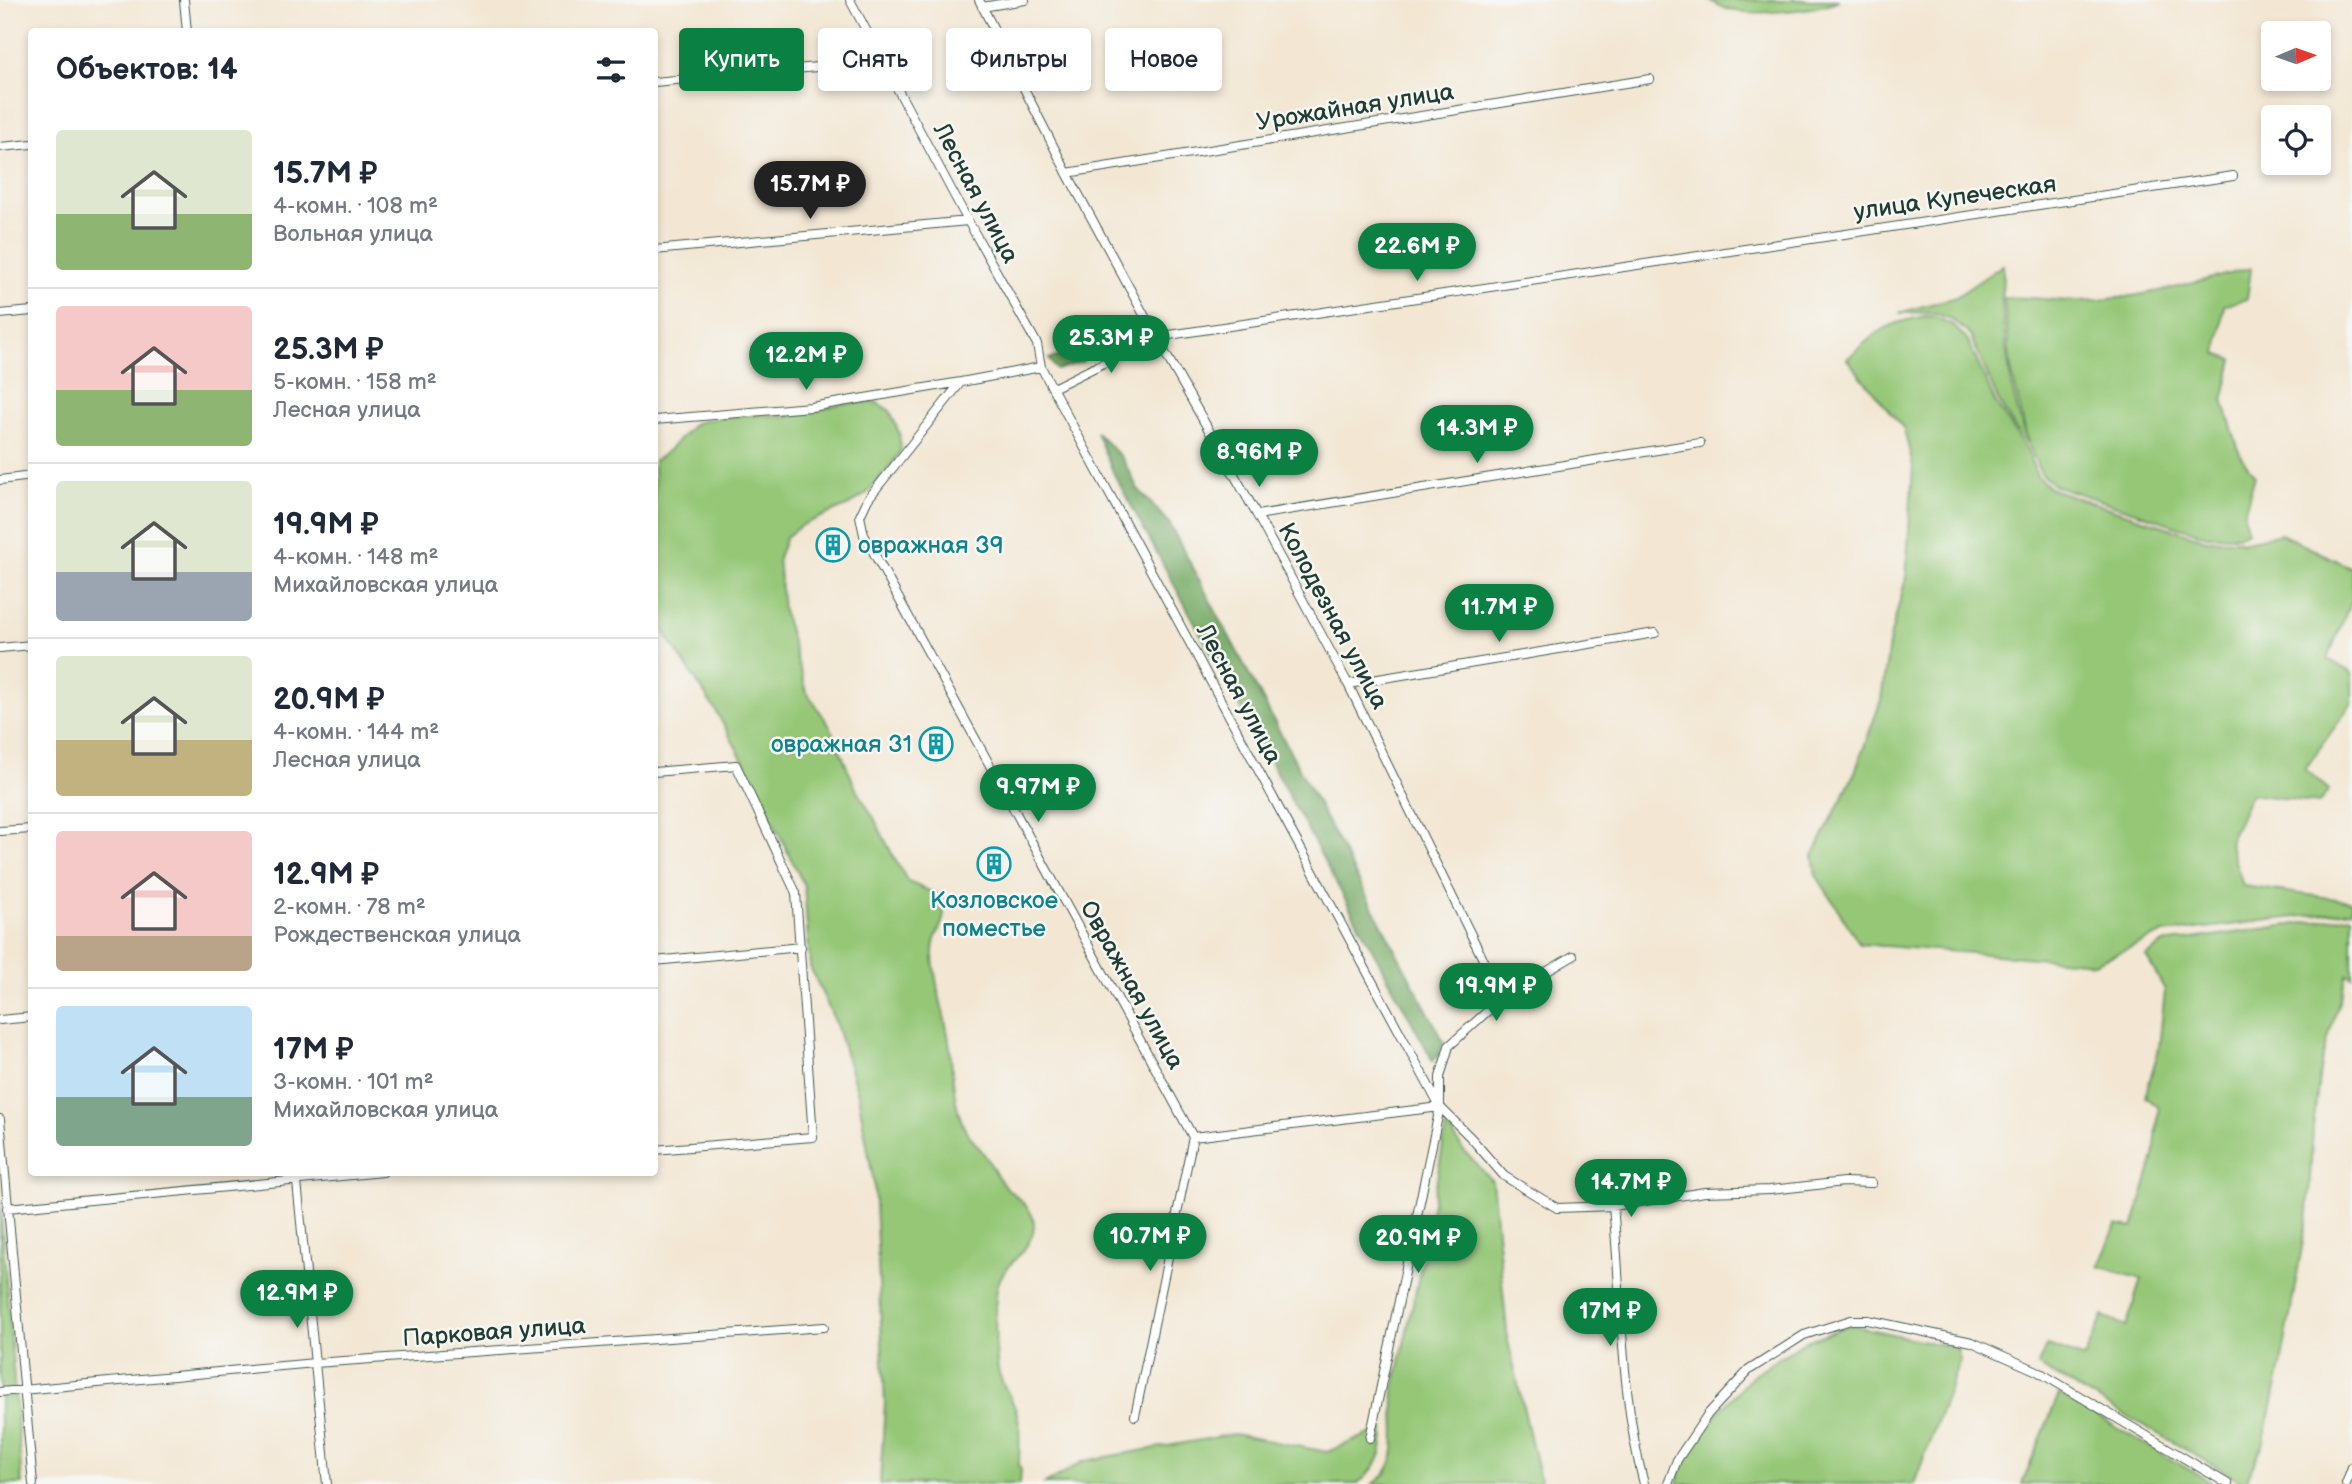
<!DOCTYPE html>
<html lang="ru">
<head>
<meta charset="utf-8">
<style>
  body { margin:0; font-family:"Balsamiq Sans",sans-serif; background:#f6f6f7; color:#1f2937; height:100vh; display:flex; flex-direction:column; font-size:26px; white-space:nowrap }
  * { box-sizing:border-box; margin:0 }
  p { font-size:23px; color:#747a83 }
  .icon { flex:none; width:38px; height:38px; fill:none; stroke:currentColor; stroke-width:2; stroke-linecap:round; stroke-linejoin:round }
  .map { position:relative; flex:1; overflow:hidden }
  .side { position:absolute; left:28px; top:28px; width:630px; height:1148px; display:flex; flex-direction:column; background:#fff; border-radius:7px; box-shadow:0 4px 10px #0003 }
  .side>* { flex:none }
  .banner { position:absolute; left:679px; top:28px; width:665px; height:63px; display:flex; gap:14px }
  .needle { width:46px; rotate:88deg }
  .buttons { position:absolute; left:2261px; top:21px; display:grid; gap:14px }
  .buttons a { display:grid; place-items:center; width:70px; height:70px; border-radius:7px; background:#fff; box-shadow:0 4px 10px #0003; font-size:35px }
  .price { position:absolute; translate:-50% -60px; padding:0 16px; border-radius:24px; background:#0b8043; color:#fff; font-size:23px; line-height:46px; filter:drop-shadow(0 2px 4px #0008) }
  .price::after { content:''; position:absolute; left:50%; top:42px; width:21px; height:16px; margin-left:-10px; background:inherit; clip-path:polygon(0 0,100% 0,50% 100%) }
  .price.selected { background:#222; color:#fff }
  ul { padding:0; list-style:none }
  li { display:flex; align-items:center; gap:21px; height:175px; padding:0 28px }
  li+li { border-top:2px solid #e0e1e3 }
  li span { display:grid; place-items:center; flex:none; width:196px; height:140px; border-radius:7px; color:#555 }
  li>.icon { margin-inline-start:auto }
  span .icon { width:84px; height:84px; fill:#fffc; stroke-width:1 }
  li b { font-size:30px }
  h2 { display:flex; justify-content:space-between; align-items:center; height:84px; padding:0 28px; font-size:30px }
  .tag { padding:0 24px; border-radius:7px; background:#fff; box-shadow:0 4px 10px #0003; font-size:24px; line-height:63px }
  .tag.selected { background:#0b8043; color:#fff }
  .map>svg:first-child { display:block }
</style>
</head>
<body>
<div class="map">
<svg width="2352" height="1484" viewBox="0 0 2352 1484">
  <rect width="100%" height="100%" fill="#f6f6f2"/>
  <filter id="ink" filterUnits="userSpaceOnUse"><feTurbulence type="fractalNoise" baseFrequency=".0143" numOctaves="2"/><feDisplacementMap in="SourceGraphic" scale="14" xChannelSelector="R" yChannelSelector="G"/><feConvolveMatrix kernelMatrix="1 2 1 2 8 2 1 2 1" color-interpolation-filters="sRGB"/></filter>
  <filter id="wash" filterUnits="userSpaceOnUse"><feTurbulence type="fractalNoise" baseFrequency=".00686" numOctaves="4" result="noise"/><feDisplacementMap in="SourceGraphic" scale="28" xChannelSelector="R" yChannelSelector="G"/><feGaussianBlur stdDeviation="1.57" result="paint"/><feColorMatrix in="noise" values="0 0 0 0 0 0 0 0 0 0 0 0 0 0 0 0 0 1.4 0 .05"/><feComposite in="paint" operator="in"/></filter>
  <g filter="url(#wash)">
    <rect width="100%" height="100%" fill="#f3e7d4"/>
    <path fill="#95c777" stroke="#5a8256" stroke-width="2" d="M1709 0H1839C1814 11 1749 17 1724 8 1719 6 1713 2 1709 0Z
      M2003 265C2004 278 2001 290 2002 303 2005 349 2011 400 2028 443L2011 369 2004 298C2028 295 2055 302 2080 301 2137 300 2197 282 2251 268L2247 299 2224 305 2217 354 2233 360 2223 400 2241 457 2255 476 2244 513 2247 531 2238 536H2207L2054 485 2041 474 2030 448 2013 425 1998 400 1971 337C1949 311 1932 311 1899 313L1956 297Z
      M1926 316 1935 317 1953 325 1968 341 1995 402 2027 450 2037 476 2051 489 2206 540H2238L2240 542 2281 534 2352 568V598L2328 659 2352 673V703L2305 769 2329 790 2319 803 2251 794 2229 842 2243 886 2352 901V910L2164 933 2095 963 1860 944 1816 875 1813 856 1855 772 1881 700 1890 638 1906 578 1913 466 1904 429 1847 359C1874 333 1888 322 1926 316Z
      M876 402 890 411 899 433 901 449 893 463 867 493 851 504 802 525 786 537 778 558 783 610 806 691 831 728 856 789 874 818 893 856 908 882 939 895C953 923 932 928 933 955 934 986 947 1018 950 1049 953 1076 953 1102 964 1127 970 1139 979 1146 986 1157 991 1164 994 1173 1000 1180 1010 1195 1035 1206 1034 1226 1032 1253 1001 1263 997 1289 994 1304 995 1359 999 1374 1004 1389 1015 1402 1018 1418 1021 1433 1019 1450 1019 1466L1021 1470 1020 1484H880L885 1403 874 1184 858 1094 835 1021 810 967 804 885 744 762 716 711 655 618 654 461 669 450 695 423 722 417 748 415 793 416 841 404Z
      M2352 916V977L2347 974 2321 1063 2313 1128 2308 1213 2280 1371 2263 1445 2245 1483 2037 1365 2048 1345 2084 1358 2103 1316 2126 1327 2141 1279 2099 1266 2116 1225 2133 1228 2154 1157 2159 1108 2145 1097 2159 1048 2165 990 2146 956 2164 943Z
      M1446 1128H1449L1463 1150 1492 1181 1508 1341 1541 1484H1373C1377 1481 1383 1477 1386 1473 1401 1453 1392 1413 1394 1389L1423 1258Z
      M0 1201 22 1484H0Z
      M1850 1325 1957 1348 1960 1360 1914 1484H1678L1682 1463 1712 1419 1754 1374 1806 1341Z
      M2059 1394 2214 1484H2022Z
      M1384 1428C1384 1456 1378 1466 1358 1484H1045L1084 1461 1234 1434 1327 1452Z"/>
    <path fill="#78ac68" stroke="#4c744e" stroke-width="2" d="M1076 353 1083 361 1057 370 1049 359Z
      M1096 432 1122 458 1138 489 1169 523 1444 1042 1438 1056 1433 1061 1114 474Z"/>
  </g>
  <g filter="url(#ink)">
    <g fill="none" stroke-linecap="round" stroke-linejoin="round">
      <defs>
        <path id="minor" d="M184 0 187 32
          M850 0 968 221 1037 344 1041 367 1440 1107 1472 1139 1504 1176 1557 1208 1613 1206 1705 1192 1770 1190 1844 1182 1872 1183
          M979 0 1067 173 1156 337 1257 515 1348 684 1502 998
          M982 7 1025 0
          M654 82 883 61
          M0 147 32 144
          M1067 173 1650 79
          M654 250 968 221
          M0 314 32 311
          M1041 367 961 382 868 499 860 516 864 535 1193 1137 1440 1107
          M1053 388 1156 337 2233 176
          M654 420 811 407 961 382
          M0 480 32 476
          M1257 515 1700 443
          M0 648 32 645
          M1348 684 1655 633
          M654 772 736 765 796 893 813 1137 654 1150
          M0 831 32 829
          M654 961 801 947
          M0 1020 32 1017
          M0 1119 33 1484
          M296 1172 327 1484
          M1613 1206C1622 1298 1620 1394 1644 1484
          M7 1208 383 1172
          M0 1392 315 1363 824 1327
          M1135 1416 1193 1137
          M1370 1438 1440 1107V1077L1449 1046 1502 998 1573 956
          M1668 1484 1677 1460 1708 1414 1749 1370 1804 1335 1851 1320H1868L1972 1342 2037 1371 2228 1484
          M2346 1484 2352 1467"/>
      </defs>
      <use href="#minor" stroke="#3f564c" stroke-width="10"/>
      <use href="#minor" stroke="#fff" stroke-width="8"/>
    </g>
  </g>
  <defs>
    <symbol id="building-ring" viewBox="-11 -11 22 22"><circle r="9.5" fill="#f6f6f2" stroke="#0f9aa8" stroke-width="1.5"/><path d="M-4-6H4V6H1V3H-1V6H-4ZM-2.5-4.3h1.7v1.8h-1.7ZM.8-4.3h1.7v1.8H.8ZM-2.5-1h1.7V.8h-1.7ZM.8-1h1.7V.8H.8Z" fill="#0f9aa8"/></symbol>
  </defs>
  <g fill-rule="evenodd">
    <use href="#building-ring" x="814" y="526" width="38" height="38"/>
    <use href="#building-ring" x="917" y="725" width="38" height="38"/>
    <use href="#building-ring" x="975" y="845" width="38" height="38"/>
  </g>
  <g text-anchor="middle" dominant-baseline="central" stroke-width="5" stroke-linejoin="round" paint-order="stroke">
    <g font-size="24" fill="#1f3d34" stroke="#f6f6f2">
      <text transform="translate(1355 107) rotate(-9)">Урожайная улица</text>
      <text transform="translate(976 193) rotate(62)">Лесная улица</text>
      <text transform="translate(1955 198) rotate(-8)">улица Купеческая</text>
      <text transform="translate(1333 616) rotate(62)">Колодезная улица</text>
      <text transform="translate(1239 694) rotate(62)">Лесная улица</text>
      <text transform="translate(1132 985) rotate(61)">Овражная улица</text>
      <text transform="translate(494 1332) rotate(-4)">Парковая улица</text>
    </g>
    <g font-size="24" fill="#0d838f" stroke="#f6f6f2" text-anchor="start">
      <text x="858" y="545">овражная 39</text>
      <text x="912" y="744" text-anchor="end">овражная 31</text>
      <text x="994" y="900" text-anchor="middle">Козловское<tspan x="994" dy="28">поместье</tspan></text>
    </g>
  </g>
</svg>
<div class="buttons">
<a><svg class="needle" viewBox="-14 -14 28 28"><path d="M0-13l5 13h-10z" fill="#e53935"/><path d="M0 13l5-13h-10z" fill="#747a83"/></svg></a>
<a><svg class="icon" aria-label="locate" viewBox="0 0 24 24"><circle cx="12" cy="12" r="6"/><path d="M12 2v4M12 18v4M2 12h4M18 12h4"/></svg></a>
</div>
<b class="price selected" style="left:810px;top:221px">15.7M ₽</b>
<b class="price" style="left:1417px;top:283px">22.6M ₽</b>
<b class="price" style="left:1111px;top:375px">25.3M ₽</b>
<b class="price" style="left:806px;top:392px">12.2M ₽</b>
<b class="price" style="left:1477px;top:465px">14.3M ₽</b>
<b class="price" style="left:1259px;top:489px">8.96M ₽</b>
<b class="price" style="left:1499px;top:644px">11.7M ₽</b>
<b class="price" style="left:1038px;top:824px">9.97M ₽</b>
<b class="price" style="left:1496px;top:1023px">19.9M ₽</b>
<b class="price" style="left:1631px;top:1219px">14.7M ₽</b>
<b class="price" style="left:1150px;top:1273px">10.7M ₽</b>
<b class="price" style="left:1418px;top:1275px">20.9M ₽</b>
<b class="price" style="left:297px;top:1330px">12.9M ₽</b>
<b class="price" style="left:1610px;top:1348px">17M ₽</b>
<div class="banner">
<a class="tag selected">Купить</a>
<a class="tag">Снять</a>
<a class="tag">Фильтры</a>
<a class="tag">Новое</a>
</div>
<section class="side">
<h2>Объектов: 14<svg class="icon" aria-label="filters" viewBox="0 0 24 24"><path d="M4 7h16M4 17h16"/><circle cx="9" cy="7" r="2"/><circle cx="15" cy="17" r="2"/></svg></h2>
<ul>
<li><span style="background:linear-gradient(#dfe7d0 60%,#8fb573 0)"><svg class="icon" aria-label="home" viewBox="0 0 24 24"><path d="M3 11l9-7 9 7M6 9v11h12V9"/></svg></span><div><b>15.7M ₽</b><p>4-комн. · 108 m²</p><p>Вольная улица</p></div></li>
<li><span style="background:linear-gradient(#f6c9c9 60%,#8fb573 0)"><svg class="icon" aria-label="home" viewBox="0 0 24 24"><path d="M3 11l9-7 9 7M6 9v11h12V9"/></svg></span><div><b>25.3M ₽</b><p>5-комн. · 158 m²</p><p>Лесная улица</p></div></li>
<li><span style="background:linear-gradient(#dfe7d0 65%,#9aa5b1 0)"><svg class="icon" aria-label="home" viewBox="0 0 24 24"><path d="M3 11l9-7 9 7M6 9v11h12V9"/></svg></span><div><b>19.9M ₽</b><p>4-комн. · 148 m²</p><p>Михайловская улица</p></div></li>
<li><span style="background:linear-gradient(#dfe7d0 60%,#c2b280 0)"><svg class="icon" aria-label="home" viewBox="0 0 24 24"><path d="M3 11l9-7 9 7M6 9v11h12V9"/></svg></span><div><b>20.9M ₽</b><p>4-комн. · 144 m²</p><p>Лесная улица</p></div></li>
<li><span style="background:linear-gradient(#f6c9c9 75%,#b9a48a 0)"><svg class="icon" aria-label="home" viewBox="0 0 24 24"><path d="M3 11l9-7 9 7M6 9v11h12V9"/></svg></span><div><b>12.9M ₽</b><p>2-комн. · 78 m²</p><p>Рождественская улица</p></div></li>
<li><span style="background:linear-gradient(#bfe0f5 65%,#7fa58c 0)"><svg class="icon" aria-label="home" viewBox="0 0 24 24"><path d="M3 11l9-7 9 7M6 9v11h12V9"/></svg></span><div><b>17M ₽</b><p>3-комн. · 101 m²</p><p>Михайловская улица</p></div></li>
</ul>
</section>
</div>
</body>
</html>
